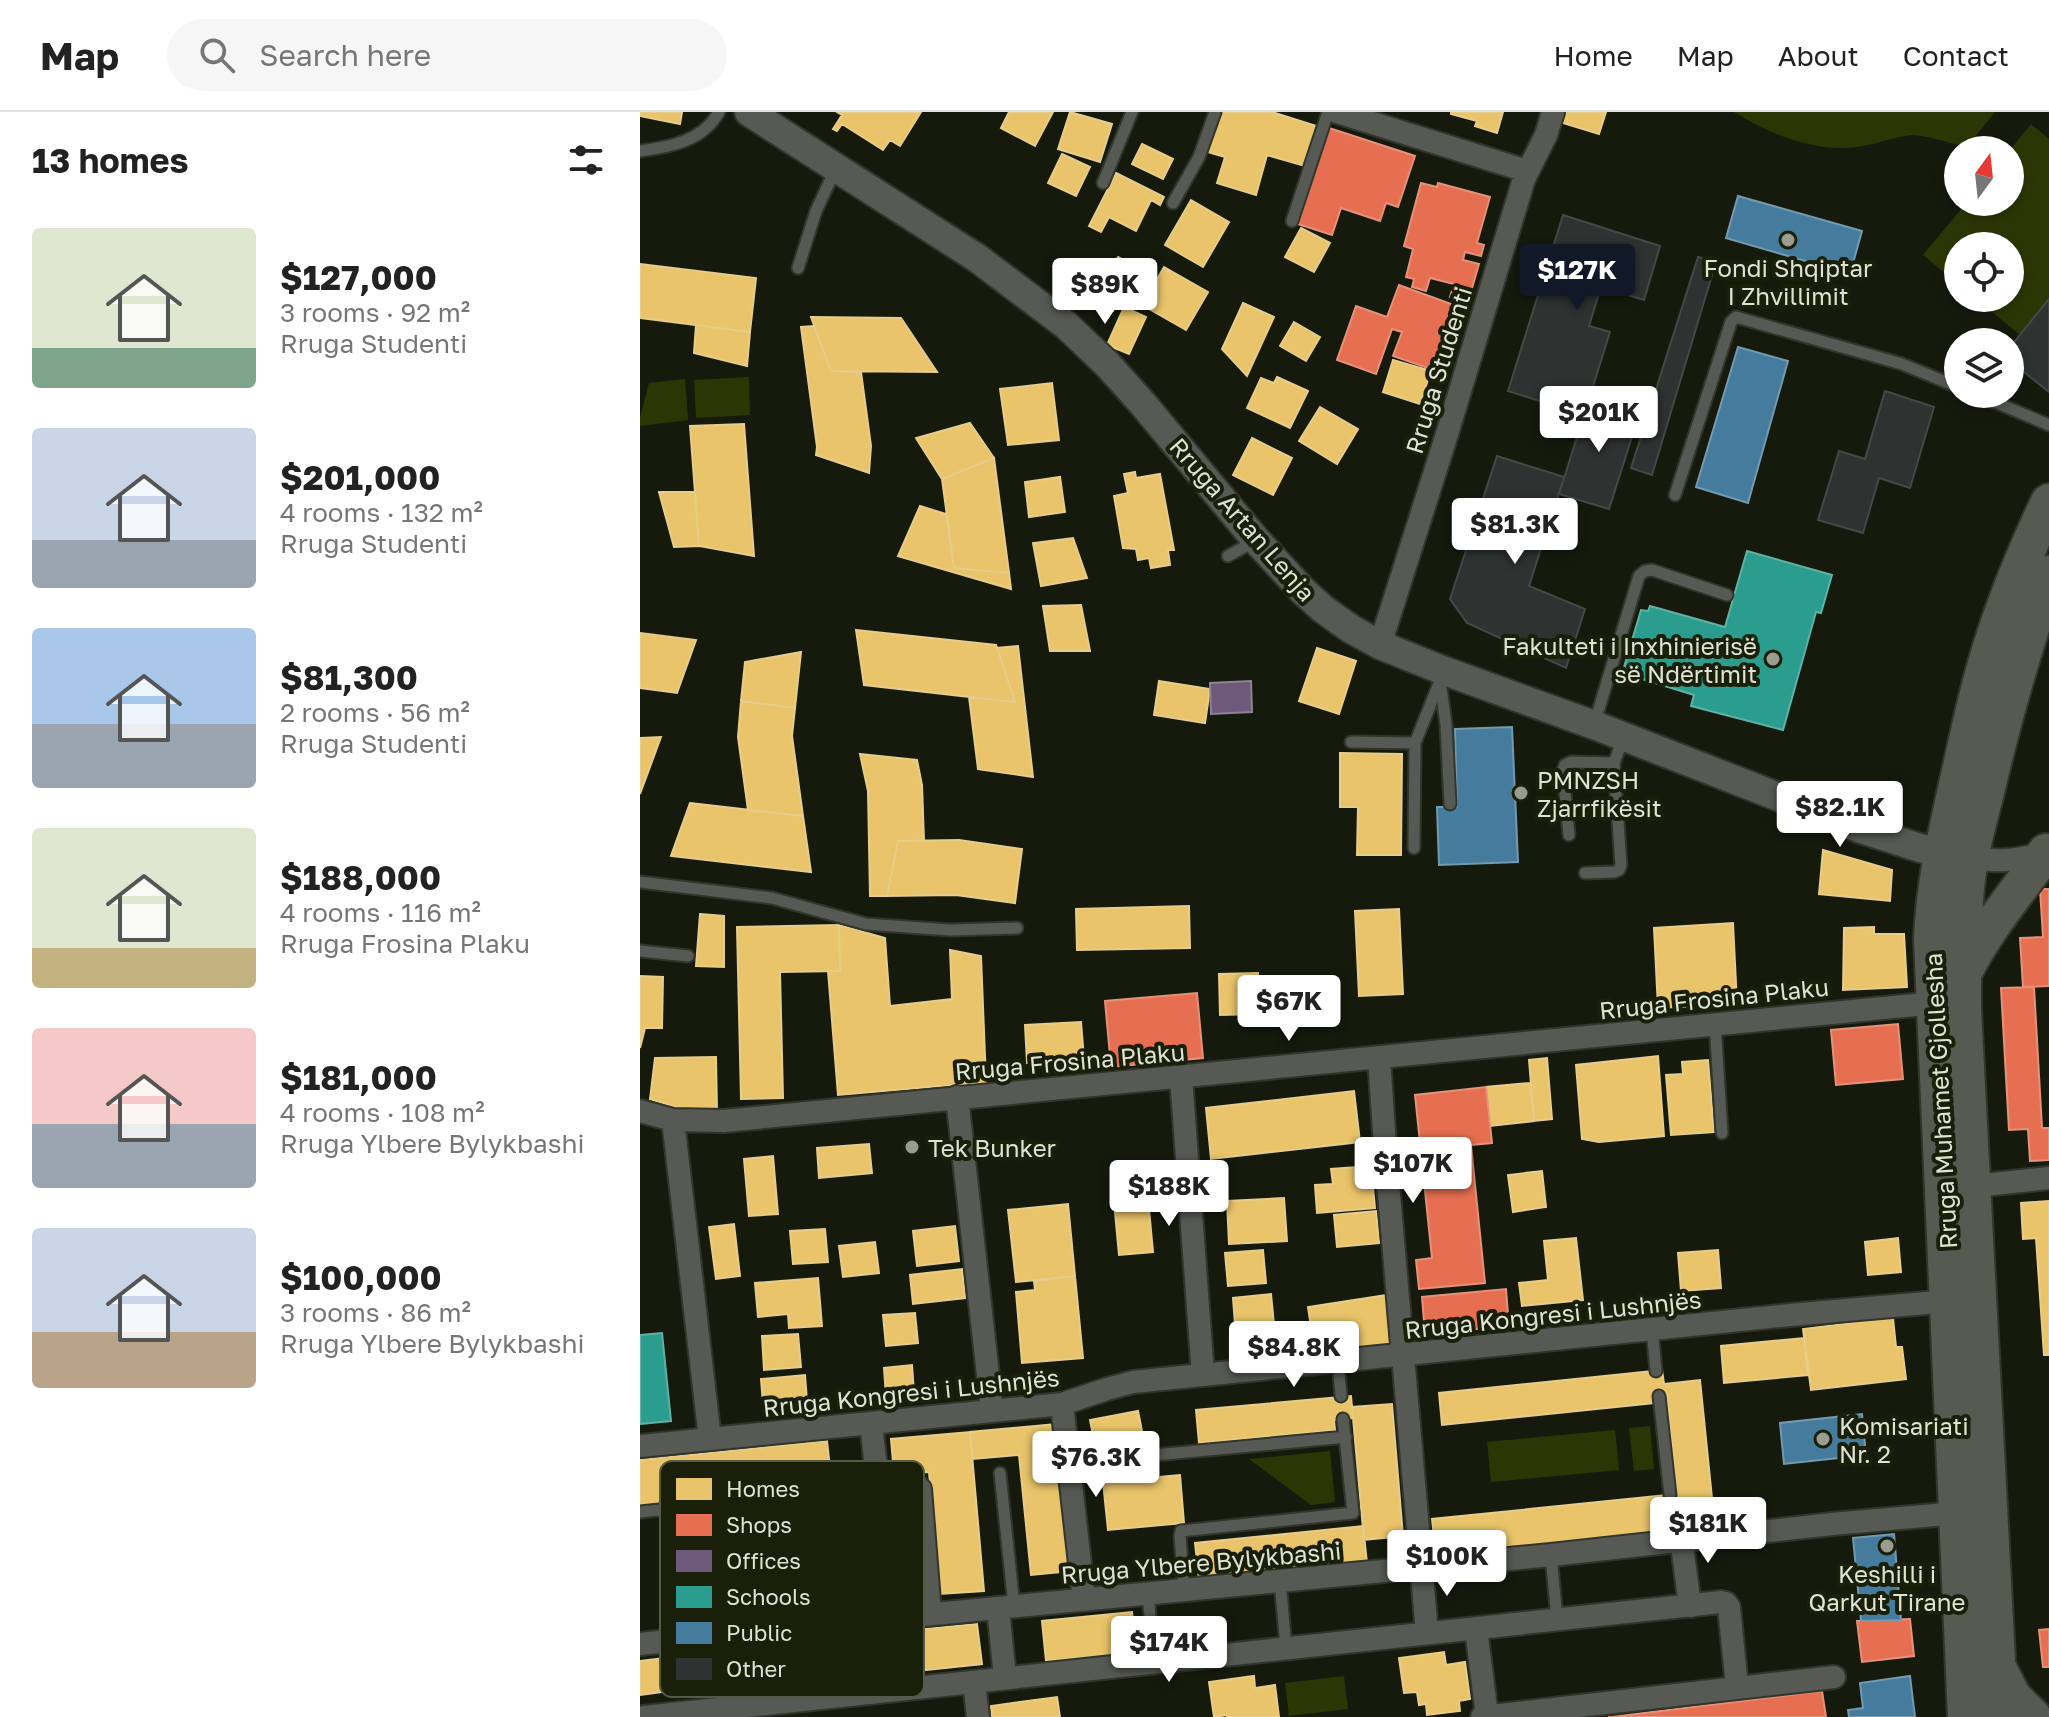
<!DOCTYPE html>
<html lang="en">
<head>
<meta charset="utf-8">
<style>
  body { margin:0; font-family:"Golos Text",sans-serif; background:#f6f6f6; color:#222; height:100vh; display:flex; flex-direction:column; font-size:30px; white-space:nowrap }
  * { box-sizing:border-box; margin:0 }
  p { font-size:26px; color:#767676 }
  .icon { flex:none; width:44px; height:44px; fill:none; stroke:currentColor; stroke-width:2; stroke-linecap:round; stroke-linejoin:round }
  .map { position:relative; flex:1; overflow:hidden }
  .drawer { display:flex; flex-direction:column; background:#fff; width:640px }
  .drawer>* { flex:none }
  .needle { width:52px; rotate:15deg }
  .fabs { position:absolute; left:1304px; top:24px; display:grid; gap:16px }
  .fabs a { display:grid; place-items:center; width:80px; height:80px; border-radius:50%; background:#fff; box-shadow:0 4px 12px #0003; font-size:40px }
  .price { position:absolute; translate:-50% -68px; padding:0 18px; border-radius:8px; background:#fff; color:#222; font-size:26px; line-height:52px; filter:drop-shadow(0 2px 4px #0008) }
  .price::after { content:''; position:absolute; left:50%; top:48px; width:24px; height:18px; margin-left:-12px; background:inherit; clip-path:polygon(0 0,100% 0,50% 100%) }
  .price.selected { background:#111827; color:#fff }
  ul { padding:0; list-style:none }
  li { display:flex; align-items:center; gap:24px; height:200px; padding:0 32px }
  li span { display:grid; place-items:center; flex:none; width:224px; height:160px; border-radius:8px; color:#555 }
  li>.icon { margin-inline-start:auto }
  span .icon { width:96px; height:96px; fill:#fffc; stroke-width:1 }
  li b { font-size:34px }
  h2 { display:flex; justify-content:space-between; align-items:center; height:96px; padding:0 32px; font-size:34px }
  header { display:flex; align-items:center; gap:48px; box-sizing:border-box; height:112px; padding:0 40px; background:#fff; border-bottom:2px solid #e0e0e0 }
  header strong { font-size:38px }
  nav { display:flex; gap:44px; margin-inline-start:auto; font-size:28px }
  .search { width:560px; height:72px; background:#f6f6f6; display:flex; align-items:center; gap:20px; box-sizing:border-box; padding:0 28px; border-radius:44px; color:#767676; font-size:30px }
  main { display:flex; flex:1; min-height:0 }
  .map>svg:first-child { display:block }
</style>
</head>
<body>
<header>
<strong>Map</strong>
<div class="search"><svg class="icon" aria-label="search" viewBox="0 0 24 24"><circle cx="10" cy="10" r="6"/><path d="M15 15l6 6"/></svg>Search here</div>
<nav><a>Home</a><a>Map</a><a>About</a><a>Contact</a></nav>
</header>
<main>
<section class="drawer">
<h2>13 homes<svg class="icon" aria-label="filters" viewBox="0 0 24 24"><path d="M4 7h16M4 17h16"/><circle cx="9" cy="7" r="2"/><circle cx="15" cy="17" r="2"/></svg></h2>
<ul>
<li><span style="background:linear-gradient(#dfe7d0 75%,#7fa58c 0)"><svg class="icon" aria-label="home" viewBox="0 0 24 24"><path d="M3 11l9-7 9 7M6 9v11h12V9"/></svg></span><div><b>$127,000</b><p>3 rooms · 92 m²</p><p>Rruga Studenti</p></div></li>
<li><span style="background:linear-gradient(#c9d6e8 70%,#9aa5b1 0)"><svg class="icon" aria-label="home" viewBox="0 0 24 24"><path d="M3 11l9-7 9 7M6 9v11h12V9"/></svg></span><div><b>$201,000</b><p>4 rooms · 132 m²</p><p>Rruga Studenti</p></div></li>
<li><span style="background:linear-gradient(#a9c7e8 60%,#9aa5b1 0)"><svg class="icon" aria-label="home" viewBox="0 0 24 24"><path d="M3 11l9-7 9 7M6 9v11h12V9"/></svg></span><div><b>$81,300</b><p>2 rooms · 56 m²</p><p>Rruga Studenti</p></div></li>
<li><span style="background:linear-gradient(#dfe7d0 75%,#c2b280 0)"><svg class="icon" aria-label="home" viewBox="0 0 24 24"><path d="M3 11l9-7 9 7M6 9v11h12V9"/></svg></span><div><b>$188,000</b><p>4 rooms · 116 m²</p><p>Rruga Frosina Plaku</p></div></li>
<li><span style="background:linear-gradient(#f6c9c9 60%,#9aa5b1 0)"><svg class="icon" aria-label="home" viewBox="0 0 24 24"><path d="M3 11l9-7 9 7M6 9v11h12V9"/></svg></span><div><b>$181,000</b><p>4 rooms · 108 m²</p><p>Rruga Ylbere Bylykbashi</p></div></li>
<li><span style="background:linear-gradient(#c9d6e8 65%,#b9a48a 0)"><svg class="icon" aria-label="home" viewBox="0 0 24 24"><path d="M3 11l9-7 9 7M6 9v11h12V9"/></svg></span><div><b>$100,000</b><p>3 rooms · 86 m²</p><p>Rruga Ylbere Bylykbashi</p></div></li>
</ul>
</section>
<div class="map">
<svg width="1409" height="1605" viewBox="0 0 1409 1605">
  <rect width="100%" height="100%" fill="#161a0d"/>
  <path fill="#2c3605" d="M1094 0H1355L1327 35C1313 32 1285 23 1272 23 1250 25 1228 36 1205 36 1166 37 1126 20 1094 0Z
    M1391 12 1409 27V187L1380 223 1335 186H1370V134H1318V172L1283 143 1327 90H1370V38Z
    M109 265 110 303 56 306 54 268Z
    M45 267 48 308 0 314V306L9 271Z
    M1010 1314 1014 1357 994 1359 989 1316Z
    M975 1318 979 1358 851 1370 847 1330Z
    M690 1339 695 1390 671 1393 609 1347Z
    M704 1564 708 1597 649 1604 645 1571Z"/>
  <path fill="#e9c46a" stroke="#e6cd8a" stroke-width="2" d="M0 0H42L40 12 0 4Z
    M197 0H281L260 34 250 28 243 38 202 12 197 19 193 17 202 3Z
    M369 0H413L395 34 361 16Z
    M430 0 472 12 460 50 418 37Z
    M580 0H632L676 14 665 54 627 43 616 83 577 71 585 45 568 40Z
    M811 0H863L857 21 835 14 837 9 811 2Z
    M923 0H966L959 22 920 10Z
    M502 32 533 47 523 67 492 52Z
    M422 42 450 55 436 84 408 71Z
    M476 61 524 85 520 93 511 88 496 119 469 105 461 120 449 114Z
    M551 88 589 110 563 155 525 133Z
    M661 116 690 131 674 160 645 145Z
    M478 145 498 156 473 199 453 188Z
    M0 152 116 166 110 220 0 206Z
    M524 155 568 180 546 218 502 193Z
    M603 191 634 205 607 264 582 237Z
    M484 195 506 205 489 242 467 233Z
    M171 205 261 206 297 260 191 259Z
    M654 210 680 225 666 249 640 234Z
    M56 213 110 220 107 254 54 241Z
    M174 214 191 259 221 260 231 334 229 361 176 343 177 335 161 215Z
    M753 248 791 259 780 292 743 280Z
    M637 265 668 279 650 316 607 296 621 266 634 271Z
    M412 271 419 328 368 333 360 277Z
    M680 295 718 317 697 352 659 329Z
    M330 311 354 346 302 367 276 326Z
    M104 312 114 444 59 434 50 314Z
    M612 326 652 346 633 383 593 363Z
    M354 346 369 461 314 456 302 367Z
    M495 360 496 366 520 362 534 438H528L530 453 511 456 509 446 498 448 496 437 483 436 474 384 488 381 484 362Z
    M420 365 425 400 389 405 385 370Z
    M19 380H55L59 434 34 435Z
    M280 394 306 402 314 456 369 461 371 477 258 444Z
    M433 426 447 466 401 474 393 431Z
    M441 493 450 539H410L403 494Z
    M216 518 356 533 375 590 224 573Z
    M0 521 56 528 37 581 0 576Z
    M378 534 393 665 338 657 329 585 375 590 357 536Z
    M677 536 716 549 699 602 659 589Z
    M161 540 155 596 101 589 105 550Z
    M519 569 570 577 565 611 514 603Z
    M101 589 155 596 152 624 163 704 108 698 98 625Z
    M21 625 0 682V626Z
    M700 641 762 642 761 743H717L718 695H700Z
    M220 642 277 648 282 673 284 729H258L247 784H230L228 679Z
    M50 691 163 704 171 760 31 744Z
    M319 728 382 737 375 791 316 783 247 784 258 729Z
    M1183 738 1252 758 1250 789 1179 782Z
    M549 794 550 836 437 838 436 797Z
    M759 797 763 882 719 884 715 799Z
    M60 802 84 804V855L56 854Z
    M1093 811 1097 892 1018 896 1014 816Z
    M199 813 245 826 250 894 312 887 310 838 341 844 346 970 198 983 188 859H200Z
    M199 813 200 859 140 860 143 986 101 987 97 815Z
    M1234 815V822H1264L1267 875 1203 878 1204 816Z
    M618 861 619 902 580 903 579 862Z
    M0 864 23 865 22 916H5L0 936Z
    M441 910 444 947 387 951 385 913Z
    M1018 944 1024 1024 959 1030 942 1027 936 953Z
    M76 945 77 1000 45 998 10 987 15 946Z
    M907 946 912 1007 894 1009 889 948Z
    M1068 948 1074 1020 1031 1023 1026 963 1043 962 1042 950Z
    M890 971 894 1009 850 1014 846 975Z
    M714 979 720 1030 571 1047 566 996Z
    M229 1032 232 1061 179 1066 177 1036Z
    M133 1044 138 1102 109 1104 104 1047Z
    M731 1054 735 1096 677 1101 675 1073 693 1072 691 1057Z
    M902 1059 906 1095 873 1100 868 1063Z
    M644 1086 647 1129 589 1132 587 1089Z
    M1409 1089V1243H1404L1396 1126 1383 1127 1381 1091Z
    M428 1092 435 1164 376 1170 368 1098Z
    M509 1097 513 1140 479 1143 475 1100Z
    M736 1099 739 1131 697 1135 694 1103Z
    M94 1112 100 1164 76 1167 69 1115Z
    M315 1114 319 1149 277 1154 273 1119Z
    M185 1117 188 1150 153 1152 150 1119Z
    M936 1126 943 1188 882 1194 879 1171 908 1168 904 1129Z
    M1258 1126 1261 1160 1228 1163 1225 1130Z
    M235 1130 239 1161 203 1165 199 1134Z
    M623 1138 626 1171 588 1174 585 1141Z
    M1078 1138 1081 1176 1041 1179 1038 1141Z
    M322 1157 325 1186 273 1192 270 1163Z
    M435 1164 443 1246 382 1251 376 1180 395 1178 394 1169Z
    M178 1166 182 1214 149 1216 148 1202 118 1205 115 1171Z
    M631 1182 635 1223 596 1226 593 1186Z
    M747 1183 754 1231 675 1242 668 1195Z
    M275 1201 278 1231 246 1234 243 1203Z
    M1253 1206 1256 1235H1262L1266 1267 1171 1278 1163 1217Z
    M158 1222 161 1255 124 1258 122 1224Z
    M1164 1226 1168 1263 1084 1271 1081 1234Z
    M272 1253 274 1281 246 1284 244 1256Z
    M1022 1258 1024 1272 1060 1268 1073 1396 1017 1402 1019 1420 796 1443 792 1407 1037 1382 1027 1283 1014 1284V1291L802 1313 799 1281Z
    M165 1263 167 1289 123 1292 121 1267Z
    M711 1284 713 1306 694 1308 695 1318 559 1331 556 1298Z
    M752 1292 763 1424 724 1428 712 1295Z
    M498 1299 504 1329 456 1338 450 1308Z
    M416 1312 431 1459 391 1463 379 1343 333 1347 330 1320Z
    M330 1320 344 1479 299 1482 289 1360 254 1362 251 1327Z
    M187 1329 192 1374 0 1393V1348Z
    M540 1363 544 1411 468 1418 463 1370Z
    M723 1414 727 1451 559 1468 555 1431Z
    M492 1500 496 1540 406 1549 402 1509Z
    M337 1512 342 1552 240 1563 236 1522Z
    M804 1540 806 1553 825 1550 830 1587 819 1589 820 1599 787 1603 786 1592 779 1593 777 1580 764 1581 759 1546Z
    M48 1543 52 1576 0 1583V1549Z
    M614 1564 615 1576 635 1573 639 1605H587V1603L574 1605 569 1570Z
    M417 1585 420 1605H352L351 1594Z"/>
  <path fill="#e76f51" stroke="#e49279" stroke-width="2" d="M689 16 775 44 758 95 746 91 740 109 701 96 692 123 658 112Z
    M781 71 797 75 798 71 850 85 837 131 844 133 841 144 825 140 823 148 839 152 828 190 810 185 814 172 790 166 786 179 772 175 774 167 766 165 773 137 764 134Z
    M759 173 825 197 802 261 753 244 762 220 752 217 736 262 697 248 716 194 747 205Z
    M1400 777H1409V874L1383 875 1380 826 1403 825Z
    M1394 875 1402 1016H1409V1048L1390 1049 1388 1017 1369 1018 1361 876Z
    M557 881 563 946 471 955 465 889Z
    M1258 912 1263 967 1196 973 1191 918Z
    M846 975 852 1031 831 1033 845 1171 779 1177 776 1148 792 1146 775 983Z
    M866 1177 869 1214 785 1222 782 1185Z
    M1270 1507 1274 1544 1222 1550 1217 1509Z
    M1409 1517V1555H1403L1399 1518Z
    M1182 1579 1186 1605H968H972Z"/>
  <path fill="#6d597a" stroke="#8f8295" stroke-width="2" d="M611 569 612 600 571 602 570 571Z"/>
  <path fill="#2a9d8f" stroke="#60b2a4" stroke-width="2" d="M1107 439 1192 463 1181 501 1176 500 1143 618 1051 594 1054 583 989 563 990 557 984 555 1001 498 1008 499 1010 494 1085 515Z
    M22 1221 31 1309 0 1312V1223Z"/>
  <path fill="#457b9d" stroke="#739aae" stroke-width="2" d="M1098 84 1222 119 1210 162 1086 126Z
    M1098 235 1148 249 1108 391 1056 375Z
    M872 615 878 750 799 753 797 695H817L815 617Z
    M1222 1302 1226 1343 1144 1352 1140 1311Z
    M1254 1422 1261 1508 1221 1509 1213 1426Z
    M1270 1564 1275 1605H1209L1208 1598 1223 1596 1220 1571Z"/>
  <path fill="#2e3230" stroke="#444846" stroke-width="2" d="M923 103 1020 134 1004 188 961 175 949 214 970 220 944 303 868 279Z
    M1058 145 1076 150 1012 363 991 356Z
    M1409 187V280L1370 249V235Z
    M1245 279 1294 295 1270 376 1239 366 1223 421 1178 408 1199 339 1225 347Z
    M949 287 999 303 969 397 919 382Z
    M857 344 924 365 889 474 945 497 926 556 827 511 810 487Z"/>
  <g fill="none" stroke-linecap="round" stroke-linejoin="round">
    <defs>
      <path id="service" d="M0 39C30 35 63 29 79 0
        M463 71 492 0
        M533 91 559 45 575 0
        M652 109 688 0
        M158 156 176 99 196 56
        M1336 282 1409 313
        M1035 383 1091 210 1096 205 1262 252 1318 275
        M588 444 615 429
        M800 569 806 612 810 692
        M954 613 999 464 1005 459 1012 458 1087 483
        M711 630 775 631
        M929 723 923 658 925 653 931 650 974 651
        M774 736 775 631 800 569
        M945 761 974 760 979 758 981 753 974 651 983 627
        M0 770 132 786 226 812 310 818 377 816
        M0 839 48 844
        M1075 912 1082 1021
        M1012 1217 1016 1259
        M698 1250 701 1284
        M1019 1284 1030 1383
        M429 1351 706 1325
        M360 1361 374 1494
        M166 1382 179 1513
        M99 1389 112 1519
        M0 1400 238 1374
        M1032 1400 1039 1428
        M911 1443 917 1507
        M640 1468 646 1536
        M544 1478 540 1424 541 1419 713 1401 703 1307
        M508 1481 514 1550
        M218 1509 226 1581"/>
      <path id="minor" d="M697 0 887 59
        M740 533 807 322 884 67 906 23 913 0
        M1330 746C1358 750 1377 749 1404 741
        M739 946 746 1048 787 1521
        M541 965 563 1263
        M317 985 352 1299
        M0 999 33 1008 84 1009 1295 891
        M33 1008 70 1327
        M1334 1074 1409 1066
        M422 1292 444 1487
        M231 1311 238 1374C251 1373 271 1365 280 1377L290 1502
        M0 1334 422 1292 467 1277 493 1270 1150 1203 1309 1189
        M1039 1428 1042 1433 1050 1494
        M358 1496 365 1566
        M836 1517 847 1604
        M0 1532 95 1521 911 1443 1192 1412 1318 1401
        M334 1570 338 1605
        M4 1605 1081 1490 1086 1491 1089 1495 1097 1575
        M842 1605 1194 1565"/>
      <path id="tertiary" d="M109 0 337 146 426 213 468 253 503 292 616 428 663 479 683 497 711 517 740 533 802 558 954 613 1221 717 1280 736 1320 744"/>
      <path id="primary" d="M1325 858C1347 815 1378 779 1406 740
        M1359 1558 1373 1585 1393 1605
        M1326 1605 1292 827C1294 772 1307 718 1319 664 1326 634 1332 604 1340 574 1356 511 1381 449 1409 390
        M1360 1605 1323 898C1323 858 1322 816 1326 776 1329 743 1338 711 1346 680 1363 606 1384 534 1409 462"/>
    </defs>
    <use href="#service" stroke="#31352a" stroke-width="15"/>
    <use href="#minor" stroke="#31352a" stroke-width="26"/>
    <use href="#tertiary" stroke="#31352a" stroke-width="32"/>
    <use href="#primary" stroke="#31352a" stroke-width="40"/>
    <use href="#service" stroke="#575954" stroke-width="11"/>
    <use href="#minor" stroke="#575954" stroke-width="22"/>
    <use href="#tertiary" stroke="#575954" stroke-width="28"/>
    <use href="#primary" stroke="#575a51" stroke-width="36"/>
  </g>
  <g fill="#989d8f" stroke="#191f08" stroke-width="3">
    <circle cx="1148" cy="128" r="8"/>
    <circle cx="1133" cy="547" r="8"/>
    <circle cx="881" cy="681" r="8"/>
    <circle cx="272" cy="1035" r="8"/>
    <circle cx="1183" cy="1327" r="8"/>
    <circle cx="1247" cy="1434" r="8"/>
  </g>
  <g text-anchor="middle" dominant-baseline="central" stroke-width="8" stroke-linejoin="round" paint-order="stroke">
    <g font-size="24" fill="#dee3d5" stroke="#191f08" text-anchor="start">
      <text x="1148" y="155" text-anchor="middle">Fondi Shqiptar<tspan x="1148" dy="28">I Zhvillimit</tspan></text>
      <text x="1117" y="533" text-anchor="end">Fakulteti i Inxhinierisë<tspan x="1117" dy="28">së Ndërtimit</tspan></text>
      <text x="897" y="667">PMNZSH<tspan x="897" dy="28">Zjarrfikësit</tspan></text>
      <text x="288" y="1035">Tek Bunker</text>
      <text x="1199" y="1313">Komisariati<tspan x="1199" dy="28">Nr. 2</tspan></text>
      <text x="1247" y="1461" text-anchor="middle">Keshilli i<tspan x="1247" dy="28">Qarkut Tirane</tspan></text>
    </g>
    <g font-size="24" fill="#dee3d5" stroke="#191f08">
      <text transform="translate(798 258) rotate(-73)">Rruga Studenti</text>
      <text transform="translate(603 407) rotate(49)">Rruga Artan Lenja</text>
      <text transform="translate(1074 886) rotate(-6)">Rruga Frosina Plaku</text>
      <text transform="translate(430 949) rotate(-5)">Rruga Frosina Plaku</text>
      <text transform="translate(1300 989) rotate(-93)">Rruga Muhamet Gjollesha</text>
      <text transform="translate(913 1202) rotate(-6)">Rruga Kongresi i Lushnjës</text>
      <text transform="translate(271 1280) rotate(-6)">Rruga Kongresi i Lushnjës</text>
      <text transform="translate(561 1450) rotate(-5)">Rruga Ylbere Bylykbashi</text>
    </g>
  </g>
  <rect x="20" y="1349" width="264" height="236" rx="12" fill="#191f08" stroke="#545a46" stroke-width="2"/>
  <rect x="36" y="1366" width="36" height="22" fill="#e9c46a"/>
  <rect x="36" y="1402" width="36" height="22" fill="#e76f51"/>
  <rect x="36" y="1438" width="36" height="22" fill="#6d597a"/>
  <rect x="36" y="1474" width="36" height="22" fill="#2a9d8f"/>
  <rect x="36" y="1510" width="36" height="22" fill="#457b9d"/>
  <rect x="36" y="1546" width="36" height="22" fill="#2e3230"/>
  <g font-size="22" fill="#dee3d5">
    <text x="86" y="1385">Homes</text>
    <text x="86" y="1421">Shops</text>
    <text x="86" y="1457">Offices</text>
    <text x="86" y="1493">Schools</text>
    <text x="86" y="1529">Public</text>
    <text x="86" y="1565">Other</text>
  </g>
</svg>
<div class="fabs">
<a><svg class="needle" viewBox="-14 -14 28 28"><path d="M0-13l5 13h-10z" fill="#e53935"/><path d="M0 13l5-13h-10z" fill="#767676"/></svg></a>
<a><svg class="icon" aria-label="locate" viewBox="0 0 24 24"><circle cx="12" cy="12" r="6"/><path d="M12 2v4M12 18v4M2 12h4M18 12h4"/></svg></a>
<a><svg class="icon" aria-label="layers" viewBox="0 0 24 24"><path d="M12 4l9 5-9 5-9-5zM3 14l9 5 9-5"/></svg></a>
</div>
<b class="price selected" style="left:937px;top:200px">$127K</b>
<b class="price" style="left:465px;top:214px">$89K</b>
<b class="price" style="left:959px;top:342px">$201K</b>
<b class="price" style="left:875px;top:454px">$81.3K</b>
<b class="price" style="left:1200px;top:737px">$82.1K</b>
<b class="price" style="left:649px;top:931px">$67K</b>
<b class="price" style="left:773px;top:1093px">$107K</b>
<b class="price" style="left:529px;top:1116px">$188K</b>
<b class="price" style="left:654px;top:1277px">$84.8K</b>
<b class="price" style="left:456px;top:1387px">$76.3K</b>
<b class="price" style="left:1068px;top:1453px">$181K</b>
<b class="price" style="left:807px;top:1486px">$100K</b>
<b class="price" style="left:529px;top:1572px">$174K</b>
</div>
</main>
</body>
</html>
